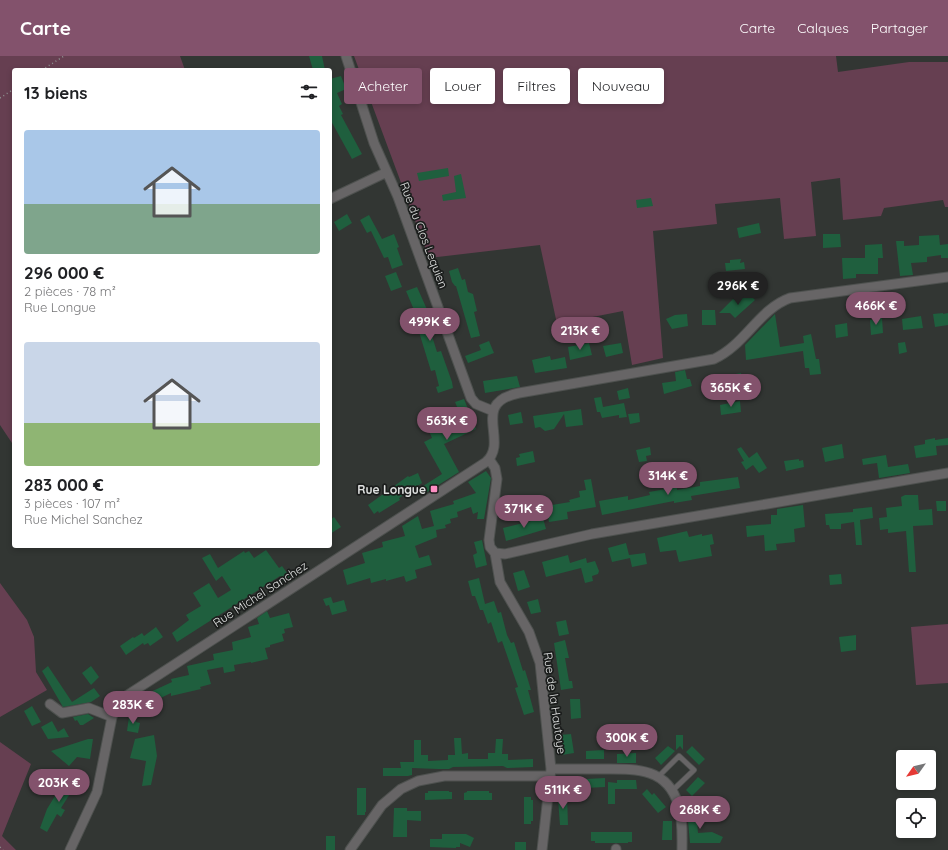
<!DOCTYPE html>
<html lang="fr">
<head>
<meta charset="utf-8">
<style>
  body { margin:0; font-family:Quicksand,sans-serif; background:#f6f6f6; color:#202124; height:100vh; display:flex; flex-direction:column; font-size:15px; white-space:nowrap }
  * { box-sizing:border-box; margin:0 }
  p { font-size:13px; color:#757577 }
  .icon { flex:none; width:22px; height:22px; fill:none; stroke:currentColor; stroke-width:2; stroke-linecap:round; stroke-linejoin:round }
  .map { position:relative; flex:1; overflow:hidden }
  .sheet { position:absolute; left:12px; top:12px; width:320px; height:480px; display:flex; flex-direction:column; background:#fff; border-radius:4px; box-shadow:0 2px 6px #0003 }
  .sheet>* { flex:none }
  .hud { position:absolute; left:344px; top:12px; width:380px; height:36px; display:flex; gap:8px }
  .needle { width:26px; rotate:236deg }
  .tools { position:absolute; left:896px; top:694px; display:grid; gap:8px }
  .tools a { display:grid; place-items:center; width:40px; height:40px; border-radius:4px; background:#fff; box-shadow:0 2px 6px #0003; font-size:20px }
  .price { position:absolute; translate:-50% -34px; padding:0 9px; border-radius:14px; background:#83526c; color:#fff; font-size:13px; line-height:26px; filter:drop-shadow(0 1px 2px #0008) }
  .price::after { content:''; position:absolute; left:50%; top:24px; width:12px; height:9px; margin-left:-6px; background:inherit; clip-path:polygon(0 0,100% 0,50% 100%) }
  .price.selected { background:#222; color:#fff }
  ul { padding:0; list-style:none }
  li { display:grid; align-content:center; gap:8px; height:212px; padding:0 12px }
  li span { display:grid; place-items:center; height:124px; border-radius:4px; color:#555 }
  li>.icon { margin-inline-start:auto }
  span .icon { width:72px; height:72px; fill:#fffc; stroke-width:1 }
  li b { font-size:17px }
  h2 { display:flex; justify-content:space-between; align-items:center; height:48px; padding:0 12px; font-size:17px }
  .chip { padding:0 14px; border-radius:4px; background:#fff; box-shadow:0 2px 6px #0003; font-size:14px; line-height:36px }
  .chip.selected { background:#83526c; color:#fff }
  header { display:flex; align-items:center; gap:24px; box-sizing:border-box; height:56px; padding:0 20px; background:#83526c; color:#fff }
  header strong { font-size:19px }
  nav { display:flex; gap:22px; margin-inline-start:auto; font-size:14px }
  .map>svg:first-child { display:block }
</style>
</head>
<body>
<header>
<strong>Carte</strong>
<nav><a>Carte</a><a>Calques</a><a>Partager</a></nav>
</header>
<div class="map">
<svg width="948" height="794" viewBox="0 0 948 794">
  <rect width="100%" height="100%" fill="#323633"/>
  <path fill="#663f51" d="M0 0H180L185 14H14V390L0 369Z
    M354 0H836L838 16 909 6H948V151H945L943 144 884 152 881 160 843 164 840 122 811 126 816 180 784 183 780 142 715 148 717 168 653 175 663 302 632 309 623 255 557 268 540 189 429 202Z
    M0 527 27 564 34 581 36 616 47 634 0 661Z
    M948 568V627L916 629 911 571Z
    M0 686 31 708 2 780 16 794H0Z"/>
  <path fill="#1f5f3e" d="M309 0H322L325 14H313Z
    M341 20 346 33 337 37 342 48 339 50 343 58 341 59 362 98 352 103 330 63V23Z
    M448 112 449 120 419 125 417 117Z
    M461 118 466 142 443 145 442 139 456 136 454 120Z
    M651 142 653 150 637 152 636 144Z
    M347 158 352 167 339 175 334 166Z
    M369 159 382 183 394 178 399 191 397 192 403 209 392 213 388 201 384 202 371 175 367 177 360 164Z
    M759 167 761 177 739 182 737 172Z
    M823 178H840L841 191 823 192Z
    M939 179 940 189 948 188V202H941V199L927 201V206L911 207 913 219 900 220 896 185H904V190L919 189V180Z
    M882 188 883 202H878V218H856V222L843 223 842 202H865V189Z
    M741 203 740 207 744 206 745 213 726 215 725 207H730V204Z
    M458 212 462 224 465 223 468 236 473 238 477 255 474 256 480 280 471 282 456 230H455L452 226 449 215Z
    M396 216 402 231 391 235 385 220Z
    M417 231 433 267 431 268 435 279 432 280 437 296 441 295 452 326 453 332 438 337 436 331 439 330 435 314 431 315 419 276 423 275 406 235Z
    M747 236 755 244 735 262 730 257H719L733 243 738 246Z
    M702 254H715L716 269H702Z
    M943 257V258L948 257V269L935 271 933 258Z
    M687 258 688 270 672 273 666 263 675 259Z
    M775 258 780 291 804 287 803 280 811 278 816 303H819L821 318 810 319 809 312H805L803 295 746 304 745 289Z
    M921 260 923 272 903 274 902 263Z
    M882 262 883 277 871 279 870 264Z
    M847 267 848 280 836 282 835 269Z
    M489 285 494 297 468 307 465 300 481 294 479 289Z
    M905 286 907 296 899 298 898 287Z
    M589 287 592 299 570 304 568 291Z
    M621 287 623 297 606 301 603 290Z
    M550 300 551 304 565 301 567 312 535 317 532 304Z
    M685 314 687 323H690L692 330 664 338 662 327 676 325 675 316Z
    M741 317 743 333 733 334 730 319Z
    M517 320 520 331 485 337 483 325Z
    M628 332 630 342 619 344 617 335Z
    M601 341 603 351 624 347 627 361 619 362V359L602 362 600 356H597L594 342Z
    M464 343 476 373 444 388 459 416 424 438 420 432 442 418 424 386 432 382 426 368 458 353 455 346Z
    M740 345 741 356 721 359 720 349Z
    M581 353 583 369 566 371 564 358 554 373 545 375 540 371 535 372 533 360Z
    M521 356 523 367 510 369 508 359Z
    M639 357 640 366 630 368 628 358Z
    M935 382V384L948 382V389L936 390 937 399 916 402 914 390 925 388V384Z
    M842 388 844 402 825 406 822 392Z
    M650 391 651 399 646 400 647 405 639 406 636 394Z
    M741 391 749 402 757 396 767 412 759 417 753 409 746 414 741 406 744 405 737 393Z
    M533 395 535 406 517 410 516 402 520 401 519 398Z
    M886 399 888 411 908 408 910 417 879 422 877 407 863 409 862 403Z
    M799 403V405L803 404 804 411 786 415 784 405Z
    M486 415 491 422 484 463H477L478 456 473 458 471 451 457 456 458 461 450 463 451 467 445 469 446 472 436 474 437 481 415 490 419 502 429 499 432 509 415 514 417 522 406 526 404 520 386 525V523L371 527 370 522 347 529 343 514 365 507 362 497 383 491 382 486 405 480 402 470 418 460 422 473 434 470 430 455 454 448 453 445 476 437 468 426Z
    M418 417 422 427 399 442 400 444 379 457 378 455 374 458 368 449 408 420 409 421Z
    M738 421 740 432 691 440 692 444 674 447V445L602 459 599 445 628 440V444L650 439 649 436 677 431V434L700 430V426Z
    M591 423 596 451 567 456 568 463 549 466 546 450 570 446 569 444 580 441 579 435 586 434 584 424Z
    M905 439H918L919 454 932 453 933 469 913 470 916 516H909L906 475 888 477V473L880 474 879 462 887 461 886 452 902 450 901 441Z
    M936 445H946V455H937Z
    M803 449 805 471 794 473 795 486 776 488 777 494 765 495 764 479 747 481 746 470 771 468V459H777V453Z
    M872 451 873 462 860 464 862 489H856L854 466 841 468V473H830L829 469H826L825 458 853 456V453Z
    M334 461 341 471 330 478V464Z
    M543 462 546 473 506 485 503 472Z
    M687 475 689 481 702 478V480L712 478 714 488 710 489 712 500 679 506 676 494 660 496 657 482Z
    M482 484 487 509 476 512 473 499 477 497 474 486Z
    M626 487 629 499 645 497 647 508 632 511 630 502 612 506 608 492Z
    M266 494 279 512 282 510 290 521 283 526 280 520 177 586 172 577 189 564 186 559 201 550 193 537 209 527 218 542 231 534 222 520 216 525 202 502 210 498 218 512 244 495 245 497 249 495 254 502Z
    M568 499 570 507 586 502 587 507 595 505 599 515 598 518 592 520 593 525 585 527 581 512 546 521 542 506Z
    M524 514 530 531 518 535 513 517Z
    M841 518 842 528 830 529 829 519Z
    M479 522 485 548 494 545 498 557 501 556 507 579 511 587 514 586 523 615 525 614 531 634H528L534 656 524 659 515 632 518 631 502 585 498 587 491 566 488 568 483 554H480L475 540H472L468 525Z
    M331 541 333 547 344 544 347 555 332 559 329 549 326 550 323 543Z
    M538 543 541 556 531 558 527 546Z
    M267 555 270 562 289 557 293 571 284 573 285 577 282 578 284 585 270 589V591L265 592 268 603 251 607V606L234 609 235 615 224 617 223 611 207 614 211 628 200 631 201 633 171 640V637L148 648 144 639 172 626 171 623 189 619 187 610 214 604 213 598 233 594 232 586 251 581 248 571 259 568 257 562Z
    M566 564 569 578 559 580 556 566Z
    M156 571 163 581 150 590 148 587 144 589 143 587 126 599 120 590 133 581 134 582 142 577 144 580Z
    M856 579V594L841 596 839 581Z
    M565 584 569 602H565L569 625H572L573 632 561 634 554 587Z
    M48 610 72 646 94 632 100 640 91 646 63 651 42 615Z
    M91 610 99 621 91 629 82 617Z
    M570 643H580L581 662 571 663Z
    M32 650 41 666 32 670 24 655Z
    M88 658 94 662 83 669H80L77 664 75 665 73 661Z
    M129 661 136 662V666L140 667 138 677 127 675Z
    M52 665 58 676 64 672 69 681 48 683 41 671Z
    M571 678 574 697 562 699 560 679Z
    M154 679 157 700 151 729 142 730 146 705 130 702 135 683Z
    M676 679H683V694L680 690 676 694Z
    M454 682H461L462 698 468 697V703H488V697H495L496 683H503L502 698H508V704L533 703V711L507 712 503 710 453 711 449 713H438L412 712V719L408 720H383V712H401L400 706H414V684H421V699H428V705L448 704V699H455Z
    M88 683H93L90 703 77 701 69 710 51 695Z
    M668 690 675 695 661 709 655 702Z
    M692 690 705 703 699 709 686 696Z
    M604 694V703H586V695Z
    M636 697V707H617V698Z
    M75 720 82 725 73 737 71 736 61 752 65 754 61 761 57 758 47 776 40 772 47 753 63 727 67 730Z
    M698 721 705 727 692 740 686 734Z
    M605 722V731L585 732 586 723Z
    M617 724H636L637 733H615V748H608V726L617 727Z
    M357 732H366V756H365V759H357Z
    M647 733 652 739 654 737 666 751 658 757 642 738Z
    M428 735H449V736H452V743L425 744V737H428Z
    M467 735H489V737H492V744H464V737L467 736Z
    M567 739 568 769H560L558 743 559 740Z
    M524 741H531V744H533V765H531V768H524Z
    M695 745H711V751L702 752Z
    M394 752H407V755H421V765L407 764V781H393Z
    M701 752V763L697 764 698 777 712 776 723 781 720 787H690L687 754Z
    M663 765H672V784H662Z
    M591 776H632V786H628V787H595V785H591Z
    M442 778H466L474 782 470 791 460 787V791H456V792L430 791V783H442Z
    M326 780H335V794H326Z
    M515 786H526V794H515Z"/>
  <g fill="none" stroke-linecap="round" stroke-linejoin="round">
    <defs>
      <path id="service" d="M658 721 679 700 694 714 672 735"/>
      <path id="minor" d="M346 0 374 87 398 141 471 342 476 348 493 355
        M330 143 387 116
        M489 403 495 412 497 423 489 484 490 491 495 497
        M495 497 505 498 592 478 948 417
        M495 497 500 526 529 576 540 607 551 713 542 794
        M50 648 62 657 89 652 112 661
        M551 713C568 713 586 713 603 713 634 713 667 711 678 748 683 763 682 779 682 794
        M70 794 97 736 112 661 117 650 123 642 486 406C510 385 469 347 519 337L714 303C745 289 759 253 790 242L948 221
        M350 794 382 749 401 733 418 725 444 720H550
        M616 794V793"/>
    </defs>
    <use href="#service" stroke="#4e514f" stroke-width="6"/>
    <use href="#minor" stroke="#4e514f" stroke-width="11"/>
    <path stroke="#8f9290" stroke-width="1.5" stroke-dasharray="1 3" stroke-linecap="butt" d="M42 14 64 0
      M0 42 14 33
      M0 791 3 794"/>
    <use href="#service" stroke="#676566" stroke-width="4.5"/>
    <use href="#minor" stroke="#676566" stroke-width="9"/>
  </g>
  <rect fill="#fc8fc3" stroke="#1b1d1c" stroke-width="1.5" x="430" y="429" width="8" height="8" rx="2"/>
  <g text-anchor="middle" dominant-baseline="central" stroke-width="3.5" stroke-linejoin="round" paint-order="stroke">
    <g font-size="12" fill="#dfe1e0" stroke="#1b1d1c">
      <text transform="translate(424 179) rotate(69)">Rue du Clos Lequien</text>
      <text transform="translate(260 538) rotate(-33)">Rue Michel Sanchez</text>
      <text transform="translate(555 647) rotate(82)">Rue de la Hautoye</text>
    </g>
    <g font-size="12" font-weight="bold" fill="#dfe1e0" stroke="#1b1d1c" text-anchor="end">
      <text x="426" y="433">Rue Longue</text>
    </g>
  </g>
</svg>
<div class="tools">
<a><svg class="needle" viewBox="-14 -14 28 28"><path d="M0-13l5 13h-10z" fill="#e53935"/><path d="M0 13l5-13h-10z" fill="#757577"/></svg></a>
<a><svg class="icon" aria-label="locate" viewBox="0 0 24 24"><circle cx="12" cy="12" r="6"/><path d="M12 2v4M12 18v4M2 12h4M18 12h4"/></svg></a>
</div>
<b class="price selected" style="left:738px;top:250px">296K €</b>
<b class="price" style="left:876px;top:270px">466K €</b>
<b class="price" style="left:430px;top:286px">499K €</b>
<b class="price" style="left:580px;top:295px">213K €</b>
<b class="price" style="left:731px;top:352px">365K €</b>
<b class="price" style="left:447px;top:385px">563K €</b>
<b class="price" style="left:668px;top:440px">314K €</b>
<b class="price" style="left:524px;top:473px">371K €</b>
<b class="price" style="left:133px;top:669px">283K €</b>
<b class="price" style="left:627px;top:702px">300K €</b>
<b class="price" style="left:59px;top:747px">203K €</b>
<b class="price" style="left:563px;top:754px">511K €</b>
<b class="price" style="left:700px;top:774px">268K €</b>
<div class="hud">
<a class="chip selected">Acheter</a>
<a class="chip">Louer</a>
<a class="chip">Filtres</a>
<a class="chip">Nouveau</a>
</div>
<section class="sheet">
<h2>13 biens<svg class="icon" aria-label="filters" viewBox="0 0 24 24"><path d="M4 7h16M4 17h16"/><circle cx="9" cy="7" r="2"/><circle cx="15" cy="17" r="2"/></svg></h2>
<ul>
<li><span style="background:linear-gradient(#a9c7e8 60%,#7fa58c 0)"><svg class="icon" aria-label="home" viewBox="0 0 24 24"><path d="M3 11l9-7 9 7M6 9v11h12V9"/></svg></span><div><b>296 000 €</b><p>2 pièces · 78 m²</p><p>Rue Longue</p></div></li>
<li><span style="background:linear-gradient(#c9d6e8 65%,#8fb573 0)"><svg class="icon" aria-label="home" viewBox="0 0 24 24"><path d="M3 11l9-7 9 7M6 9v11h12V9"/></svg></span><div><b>283 000 €</b><p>3 pièces · 107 m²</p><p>Rue Michel Sanchez</p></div></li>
</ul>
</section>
</div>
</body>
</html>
